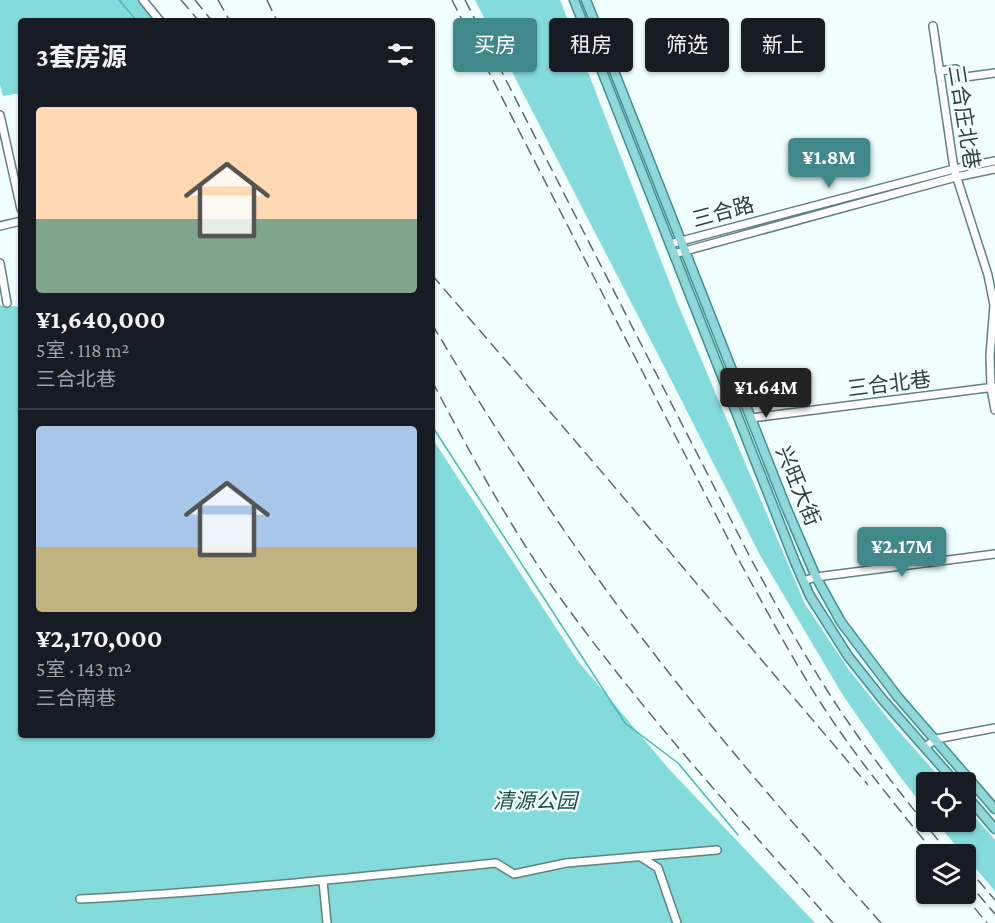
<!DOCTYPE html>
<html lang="zh">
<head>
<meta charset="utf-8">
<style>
  body { margin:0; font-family:"Crimson Pro","Noto Sans SC",serif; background:#20242c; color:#f1f3f6; height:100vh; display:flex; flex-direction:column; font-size:22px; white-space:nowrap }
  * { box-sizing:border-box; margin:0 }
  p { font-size:20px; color:#9ea1a6 }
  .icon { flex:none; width:33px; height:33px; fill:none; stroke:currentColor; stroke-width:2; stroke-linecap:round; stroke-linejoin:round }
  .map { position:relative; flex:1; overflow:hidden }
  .side { position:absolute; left:18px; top:18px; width:417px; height:720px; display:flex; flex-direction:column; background:#171b24; border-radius:6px; box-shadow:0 2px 4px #0004 }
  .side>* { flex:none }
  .top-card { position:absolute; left:453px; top:18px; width:452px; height:54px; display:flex; gap:12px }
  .controls { position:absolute; left:916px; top:772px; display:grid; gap:12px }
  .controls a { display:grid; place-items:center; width:60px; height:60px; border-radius:6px; background:#171b24; box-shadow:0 2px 4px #0004; font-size:30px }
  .price { position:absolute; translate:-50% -51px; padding:0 14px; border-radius:6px; background:#408889; color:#fff; font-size:20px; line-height:39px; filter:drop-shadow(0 2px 3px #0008) }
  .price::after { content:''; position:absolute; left:50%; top:36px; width:18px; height:14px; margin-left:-9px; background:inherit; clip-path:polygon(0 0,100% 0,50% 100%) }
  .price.selected { background:#222; color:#fff }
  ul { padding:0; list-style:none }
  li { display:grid; align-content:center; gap:12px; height:318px; padding:0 18px }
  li+li { border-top:2px solid #363941 }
  li span { display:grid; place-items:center; height:186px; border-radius:6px; color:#555 }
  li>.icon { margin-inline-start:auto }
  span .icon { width:108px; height:108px; fill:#fffc; stroke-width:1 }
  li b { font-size:26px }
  h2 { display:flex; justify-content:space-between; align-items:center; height:72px; padding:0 18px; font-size:26px }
  .chip { padding:0 21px; border-radius:6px; background:#171b24; box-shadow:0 2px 4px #0004; font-size:21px; line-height:54px }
  .chip.selected { background:#408889; color:#fff }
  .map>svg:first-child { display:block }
</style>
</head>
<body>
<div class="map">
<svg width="995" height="923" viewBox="0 0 995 923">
  <rect width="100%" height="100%" fill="#f1ffff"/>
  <path fill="#84dbdc" d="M0 0H144L161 21H21V93L3 96 0 85Z
    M475 0H560L679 307 805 604 849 670 894 726 945 783H927V811L898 774 844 697 760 555 665 368Z
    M0 305 21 307V735H432V438L577 660 668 768 815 923H0Z
    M966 807 995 840V891L966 857V855H964L936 822H966Z"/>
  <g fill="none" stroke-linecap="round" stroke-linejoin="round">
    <path stroke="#45bbbd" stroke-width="1.5" d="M119 0 137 21
      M432 426 625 723 678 763 738 835"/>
    <defs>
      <path id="minor" d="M143 0 160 21
        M933 26 954 169 988 275 994 305 990 356 991 388 995 410
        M939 71 956 69 958 78 995 73
        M0 115 21 209
        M0 226 21 221
        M670 244 954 169 995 161
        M674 254 956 177 995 169
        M0 263 7 303
        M751 418 995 387
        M803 581 816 577 995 554
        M925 747 936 739 995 728
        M641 857 658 868 677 923
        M323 881 327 923
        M80 899C219 892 358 877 496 863L514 874 566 863 717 850"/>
      <path id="major" d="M574 0 795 562 810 596 848 656 883 700 956 783
        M586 0 786 507 816 577 841 622 897 696 995 809
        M966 795 995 829"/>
    </defs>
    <use href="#minor" stroke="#628181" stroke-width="10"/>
    <use href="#major" stroke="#3e9192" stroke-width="11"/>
    <use href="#minor" stroke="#fff" stroke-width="7"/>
    <use href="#major" stroke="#90d7d9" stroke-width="8"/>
    <path stroke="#5d6b6b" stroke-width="1.5" stroke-dasharray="12 6" stroke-linecap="butt" d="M181 0 199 21
      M195 0 212 21
      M218 0 230 21
      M267 0 277 21
      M452 0 741 564C768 613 794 662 824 708 858 760 897 807 936 855
      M465 0 751 559C777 607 804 655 834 701 869 755 910 805 950 855
      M432 275 589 457 868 785
      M432 324C485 414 543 502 604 587 689 704 785 815 881 923
      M432 381C470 453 509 525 556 592 640 709 737 816 833 923
      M966 866 995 900
      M966 880 995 914
      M963 894 987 923"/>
  </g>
  <g text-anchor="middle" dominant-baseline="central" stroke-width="5" stroke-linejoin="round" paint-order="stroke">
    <g font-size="21" fill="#303e3e" stroke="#f1ffff">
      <text transform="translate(964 117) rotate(81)">三合庄北巷</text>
      <text transform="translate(723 212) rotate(-15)">三合路</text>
      <text transform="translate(889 384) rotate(-7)">三合北巷</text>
      <text transform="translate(798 486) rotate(68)">兴旺大街</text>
    </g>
    <g font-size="21" font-style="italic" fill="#1d5051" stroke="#f1ffff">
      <text x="535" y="801">清源公园</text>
    </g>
  </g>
</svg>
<div class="controls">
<a><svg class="icon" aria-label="locate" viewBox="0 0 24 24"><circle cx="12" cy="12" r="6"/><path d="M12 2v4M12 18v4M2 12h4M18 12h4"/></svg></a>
<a><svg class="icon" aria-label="layers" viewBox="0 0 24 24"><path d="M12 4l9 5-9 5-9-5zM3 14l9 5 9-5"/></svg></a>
</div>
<b class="price" style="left:829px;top:189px">¥1.8M</b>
<b class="price selected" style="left:766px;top:419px">¥1.64M</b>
<b class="price" style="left:902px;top:578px">¥2.17M</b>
<div class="top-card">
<a class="chip selected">买房</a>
<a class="chip">租房</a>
<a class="chip">筛选</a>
<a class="chip">新上</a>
</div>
<section class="side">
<h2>3套房源<svg class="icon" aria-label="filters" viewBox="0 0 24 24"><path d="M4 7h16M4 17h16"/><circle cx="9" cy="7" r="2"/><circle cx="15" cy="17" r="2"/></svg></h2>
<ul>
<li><span style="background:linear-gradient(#ffd9b3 60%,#7fa58c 0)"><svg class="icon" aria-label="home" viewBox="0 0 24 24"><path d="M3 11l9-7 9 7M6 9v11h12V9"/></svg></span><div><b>¥1,640,000</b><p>5室 · 118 m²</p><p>三合北巷</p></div></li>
<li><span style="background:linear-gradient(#a9c7e8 65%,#c2b280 0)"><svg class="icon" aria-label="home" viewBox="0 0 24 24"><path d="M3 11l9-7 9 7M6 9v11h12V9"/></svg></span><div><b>¥2,170,000</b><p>5室 · 143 m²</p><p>三合南巷</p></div></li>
</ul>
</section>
</div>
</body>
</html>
